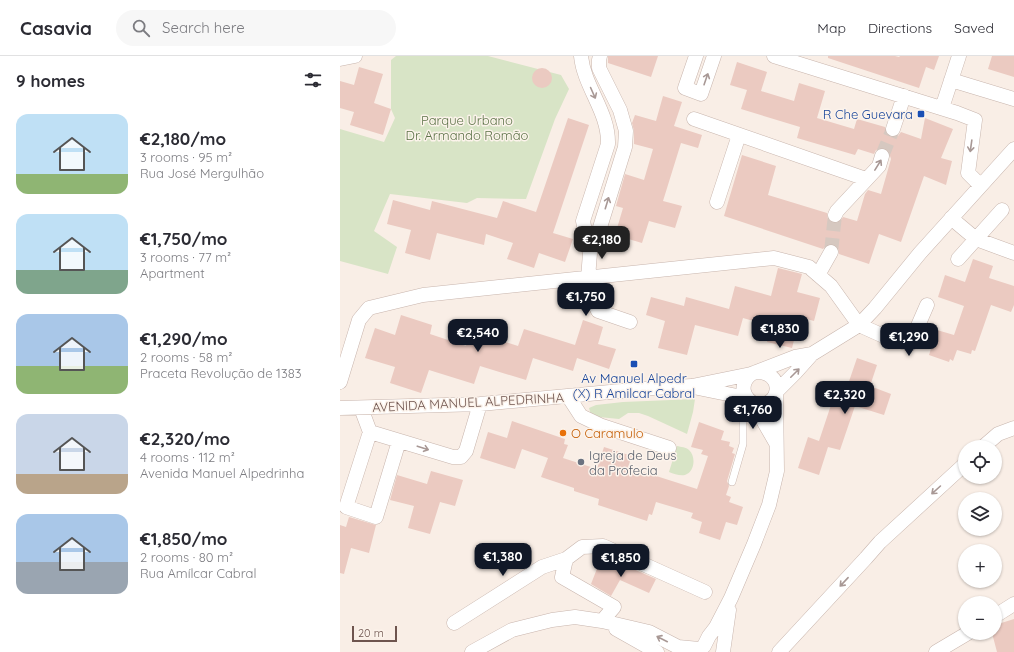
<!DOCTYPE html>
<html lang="en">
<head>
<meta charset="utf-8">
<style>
  body { margin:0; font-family:Quicksand,sans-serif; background:#f7f7f7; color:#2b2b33; height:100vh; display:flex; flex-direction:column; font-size:15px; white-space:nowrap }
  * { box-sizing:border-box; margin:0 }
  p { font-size:13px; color:#7c7c81 }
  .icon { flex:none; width:22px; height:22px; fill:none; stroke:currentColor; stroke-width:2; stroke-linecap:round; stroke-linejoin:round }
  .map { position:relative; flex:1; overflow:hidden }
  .sheet { display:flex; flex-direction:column; background:#fff; width:340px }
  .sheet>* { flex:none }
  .tools { position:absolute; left:618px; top:384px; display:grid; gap:8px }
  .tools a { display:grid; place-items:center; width:44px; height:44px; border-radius:50%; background:#fff; box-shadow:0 1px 3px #0004; font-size:20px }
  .scale { position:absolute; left:12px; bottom:10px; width:45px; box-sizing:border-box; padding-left:4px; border:2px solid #6e544e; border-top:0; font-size:11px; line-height:14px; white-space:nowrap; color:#6e544e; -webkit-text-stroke:3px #fcf3eb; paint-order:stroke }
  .price { position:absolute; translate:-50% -34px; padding:0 9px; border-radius:8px; background:#111827; color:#fff; font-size:13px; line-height:26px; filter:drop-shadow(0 1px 2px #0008) }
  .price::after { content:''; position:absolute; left:50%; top:24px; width:12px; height:9px; margin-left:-6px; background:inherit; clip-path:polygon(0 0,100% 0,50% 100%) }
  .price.selected { background:#222; color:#fff }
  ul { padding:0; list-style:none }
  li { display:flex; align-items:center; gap:12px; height:100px; padding:0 16px }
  li span { display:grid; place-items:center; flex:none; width:112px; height:80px; border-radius:12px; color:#555 }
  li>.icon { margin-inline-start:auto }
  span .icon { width:48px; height:48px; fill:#fffc; stroke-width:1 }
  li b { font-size:17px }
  h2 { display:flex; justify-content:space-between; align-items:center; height:48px; padding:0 16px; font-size:17px }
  header { display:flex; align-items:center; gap:24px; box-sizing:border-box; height:56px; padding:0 20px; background:#fff; border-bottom:1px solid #e1e1e2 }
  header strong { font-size:19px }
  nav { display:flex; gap:22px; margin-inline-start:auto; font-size:14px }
  .search { width:280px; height:36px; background:#f7f7f7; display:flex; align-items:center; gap:10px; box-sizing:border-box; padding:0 14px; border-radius:22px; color:#7c7c81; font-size:15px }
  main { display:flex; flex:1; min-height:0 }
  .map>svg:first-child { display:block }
</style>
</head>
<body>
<header>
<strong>Casavia</strong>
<div class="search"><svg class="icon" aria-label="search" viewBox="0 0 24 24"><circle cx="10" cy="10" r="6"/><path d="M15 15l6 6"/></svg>Search here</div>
<nav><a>Map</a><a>Directions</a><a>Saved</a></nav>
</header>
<main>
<section class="sheet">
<h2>9 homes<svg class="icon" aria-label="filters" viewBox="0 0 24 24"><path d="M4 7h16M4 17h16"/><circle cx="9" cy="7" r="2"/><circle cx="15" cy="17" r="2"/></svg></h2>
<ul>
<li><span style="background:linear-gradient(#bfe0f5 75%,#8fb573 0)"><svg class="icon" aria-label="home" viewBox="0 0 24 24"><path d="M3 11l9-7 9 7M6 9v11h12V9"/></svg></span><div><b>€2,180/mo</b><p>3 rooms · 95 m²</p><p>Rua José Mergulhão</p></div></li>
<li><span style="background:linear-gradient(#bfe0f5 70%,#7fa58c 0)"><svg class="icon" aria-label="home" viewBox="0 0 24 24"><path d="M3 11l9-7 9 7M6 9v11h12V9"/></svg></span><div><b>€1,750/mo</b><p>3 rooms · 77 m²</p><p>Apartment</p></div></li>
<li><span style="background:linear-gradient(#a9c7e8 65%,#8fb573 0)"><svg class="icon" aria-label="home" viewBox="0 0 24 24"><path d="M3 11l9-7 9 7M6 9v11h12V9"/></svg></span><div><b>€1,290/mo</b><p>2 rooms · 58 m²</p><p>Praceta Revolução de 1383</p></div></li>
<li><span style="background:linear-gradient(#c9d6e8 75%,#b9a48a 0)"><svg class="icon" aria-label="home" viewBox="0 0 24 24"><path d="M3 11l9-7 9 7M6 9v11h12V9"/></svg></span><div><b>€2,320/mo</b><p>4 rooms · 112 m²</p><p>Avenida Manuel Alpedrinha</p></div></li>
<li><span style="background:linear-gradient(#a9c7e8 60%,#9aa5b1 0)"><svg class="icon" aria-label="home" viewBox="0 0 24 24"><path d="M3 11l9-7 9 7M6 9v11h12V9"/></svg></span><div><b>€1,850/mo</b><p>2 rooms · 80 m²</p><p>Rua Amílcar Cabral</p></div></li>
</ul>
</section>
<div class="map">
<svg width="674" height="596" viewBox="0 0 674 596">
  <rect width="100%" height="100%" fill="#f9eee6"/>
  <path fill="#d8e4c6" d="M56 0H148L221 19 229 33 215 63 186 143 137 142 127 147 50 138 34 175 57 191 48 218 0 205V73L44 86 55 62 51 53V4Z
    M355 343 353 356 347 378 308 360 299 357H288L279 363 259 361 251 359 249 352 256 349 283 346Z
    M337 390C341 391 346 391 349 394 356 400 355 416 345 419 340 420 334 418 329 416Z"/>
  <path fill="#ebcac1" d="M268 0H318L311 21 268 7Z
    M488 0H555L559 1 560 0H599L594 14 586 11 579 32 488 2Z
    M652 0H674V21L648 13Z
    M397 6 427 16 421 35 454 45 459 27 485 35 477 62 514 73 517 63 545 71 546 78 551 81 558 80 561 76 581 83 585 62 613 73 601 102 612 105 606 129 584 120 561 186 539 178 529 208 499 198 498 192 495 188 487 189 483 193 384 160 402 99 436 110 428 139 487 157 488 164 495 167 500 166 503 161 517 165 525 138 528 134 541 138 551 103 548 94 544 92 536 94 534 98 518 93 515 99 457 82 460 71 401 53 407 34 390 29Z
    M19 11 43 18 34 47 51 53 43 79 10 69 14 56 0 52V25L14 29Z
    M192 22a10 10 0 1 1 20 0a10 10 0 1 1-20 0Z
    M323 40 342 46 334 70 362 79 358 92 341 87 323 145 342 150 335 172 309 165 302 187 275 179 283 152 276 150 285 118 304 124 313 93 294 88V75L292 67 295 59 316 65Z
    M228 62 249 69 213 177 233 183 225 206 199 197 194 212 167 203 173 187 146 178 144 189 97 177 90 204 65 197 71 174 47 168 53 144 90 154 92 145 157 162 163 145 196 156Z
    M633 203 653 210 649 222 674 230V249L671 256 651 249 635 295 632 294 631 298 617 294 613 305 610 303 609 306 589 299 597 274 614 279 624 250 598 241 605 219 625 226Z
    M438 212 462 218 457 236 480 242 474 265 460 261 452 292 427 286 431 270 403 262 398 280 355 269 347 299 318 292 325 265 306 259 311 241 344 250 346 241 389 253 395 230 431 240Z
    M61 259 92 269 90 278 126 290 131 275 178 290 184 273 235 289 243 264 263 271 258 288 276 293 269 313 237 302 233 315 193 302 186 324 140 310 134 328 89 314 81 337 50 327 55 311 25 302 35 272 55 279Z
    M517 302 537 309 530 330 551 338 544 359 515 350 500 394 488 391 479 419 458 412 468 381 479 385 496 334 505 337Z
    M172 365 225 383 224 388 228 389 223 402 257 413 264 391 292 400 288 411 357 433 368 400 361 398 363 394 351 391 359 366 384 375 381 384 390 386 389 390 394 392 392 397 395 398 387 425 389 430 386 439 391 441 389 446 403 451 397 469 386 466 380 484 359 477 362 466 351 462 353 457 316 446 312 459 309 458 307 465 258 449 259 443 234 435V432L201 421 208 402 182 393 175 413 140 402 148 376 167 382Z
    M91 415 123 424 115 450 100 446 90 478 68 472 74 450 50 444 57 419 87 428Z
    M9 461 36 469 29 497 11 492 4 518 0 517V469L6 471Z
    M273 504 316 523 309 537 280 524 271 540 251 528 258 510 267 514Z
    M674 563V596H657L652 577H655V569Z"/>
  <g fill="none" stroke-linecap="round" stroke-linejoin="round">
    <path stroke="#d6c8c0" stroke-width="14" stroke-dasharray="14 7" stroke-linecap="butt" d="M542 100 553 73
      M491 196 495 159"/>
    <defs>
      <path id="service" d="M392 426 403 388V360L411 346"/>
      <path id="minor" d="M241 0C244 31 269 56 268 88L243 165 246 180 251 185 257 181 285 91 286 75 280 54 259 12V4L260 0
        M356 0 345 32 361 38 374 0
        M434 0 617 57 635 64 628 117 640 129
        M0 3 15 0
        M611 24 674 43
        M602 52 619 0
        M354 63 526 123
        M553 73 564 40
        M377 146 399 79
        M495 159 497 155 539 110 542 100
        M611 162 636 183 674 197
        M618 203 662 154
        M478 219 491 196
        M257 221C254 234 251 242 258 255L290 266
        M248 222 251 185
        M411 318C399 328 402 343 417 349 444 349 443 315 416 316
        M0 326 19 264 29 252 83 239 434 202 469 211 491 230 519 269 548 282 570 288 587 249
        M358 332 407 342
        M436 336 455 317 472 298 519 269 535 252 580 197 674 93
        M228 340 241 360 262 370 329 392
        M413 347 436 387
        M0 352 140 348 313 332 352 330 411 318 455 301 472 298
        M21 352 30 376 113 401H121L126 395 140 348
        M30 376 6 451 36 461 59 385
        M643 391 658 378 674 372
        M655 560 674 548
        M262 565 274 551 222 521 226 503 242 491 263 490 365 536
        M114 567 202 511 226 503
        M276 573 317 596
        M364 590 369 580 376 571 391 542 414 488 429 449 437 415 436 338
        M132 596 172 574 212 564 235 561 262 565 309 576 338 591 359 593
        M383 596 389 554
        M439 596 526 502 540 486 625 408
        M596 596 628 577"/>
    </defs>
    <use href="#service" stroke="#c8b5ad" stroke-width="8"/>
    <use href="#minor" stroke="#c8b5ad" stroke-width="15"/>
    <use href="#service" stroke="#fff" stroke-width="7"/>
    <use href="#minor" stroke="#fff" stroke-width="14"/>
  </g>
  <defs><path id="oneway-shaft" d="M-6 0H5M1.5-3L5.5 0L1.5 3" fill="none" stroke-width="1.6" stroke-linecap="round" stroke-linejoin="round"/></defs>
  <g stroke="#a89895">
    <use href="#oneway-shaft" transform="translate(366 23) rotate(-71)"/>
    <use href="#oneway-shaft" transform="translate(253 37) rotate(66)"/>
    <use href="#oneway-shaft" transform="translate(631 90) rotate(98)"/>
    <use href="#oneway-shaft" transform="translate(538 109) rotate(-58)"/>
    <use href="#oneway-shaft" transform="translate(267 147) rotate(-73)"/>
    <use href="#oneway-shaft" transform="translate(455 317) rotate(-45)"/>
    <use href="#oneway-shaft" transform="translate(83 392) rotate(18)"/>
    <use href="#oneway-shaft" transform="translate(596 434) rotate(138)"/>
    <use href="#oneway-shaft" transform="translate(504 526) rotate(133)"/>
    <use href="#oneway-shaft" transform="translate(322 583) rotate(-153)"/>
  </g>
  <g fill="#1a4fb4" stroke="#fcf3eb" stroke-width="1.5">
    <rect x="577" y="54" width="8" height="8" rx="2"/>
    <rect x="290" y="304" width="8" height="8" rx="2"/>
  </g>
  <circle fill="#e8710a" stroke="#fcf3eb" stroke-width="1.5" cx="223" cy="377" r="4"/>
  <circle fill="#6b7280" stroke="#fcf3eb" stroke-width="1.5" cx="241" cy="406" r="4"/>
  <g text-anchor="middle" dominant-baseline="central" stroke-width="3" stroke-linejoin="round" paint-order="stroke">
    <g font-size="13" fill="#164399" stroke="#fcf3eb" text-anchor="end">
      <text x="573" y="58">R Che Guevara</text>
      <text x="294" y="322" text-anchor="middle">Av Manuel Alpedr<tspan x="294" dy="15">(X) R Amilcar Cabral</tspan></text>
    </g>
    <g font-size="13" fill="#5c7348" stroke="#fcf3eb">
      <text x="127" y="64">Parque Urbano<tspan x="127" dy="15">Dr. Armando Romão</tspan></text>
    </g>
    <g font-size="13" fill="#6e544e" stroke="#fcf3eb">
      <text transform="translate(128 346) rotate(-3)">AVENIDA MANUEL ALPEDRINHA</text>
    </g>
    <g font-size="13" fill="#c56008" stroke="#fcf3eb" text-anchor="start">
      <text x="231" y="377">O Caramulo</text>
    </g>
    <g font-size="13" fill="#5b616d" stroke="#fcf3eb" text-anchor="start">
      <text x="249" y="399">Igreja de Deus<tspan x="249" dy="15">da Profecia</tspan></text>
    </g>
  </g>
</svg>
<div class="tools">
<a><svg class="icon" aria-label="locate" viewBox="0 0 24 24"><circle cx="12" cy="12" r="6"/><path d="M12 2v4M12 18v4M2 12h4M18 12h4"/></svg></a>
<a><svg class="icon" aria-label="layers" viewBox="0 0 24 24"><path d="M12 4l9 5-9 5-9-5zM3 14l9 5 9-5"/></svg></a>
<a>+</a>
<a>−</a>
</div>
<div class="scale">20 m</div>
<b class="price selected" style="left:262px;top:204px">€2,180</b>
<b class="price" style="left:246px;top:261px">€1,750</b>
<b class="price" style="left:440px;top:293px">€1,830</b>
<b class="price" style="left:138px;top:297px">€2,540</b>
<b class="price" style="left:569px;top:301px">€1,290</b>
<b class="price" style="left:505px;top:359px">€2,320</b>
<b class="price" style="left:413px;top:374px">€1,760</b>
<b class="price" style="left:163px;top:521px">€1,380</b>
<b class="price" style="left:281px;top:522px">€1,850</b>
</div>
</main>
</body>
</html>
